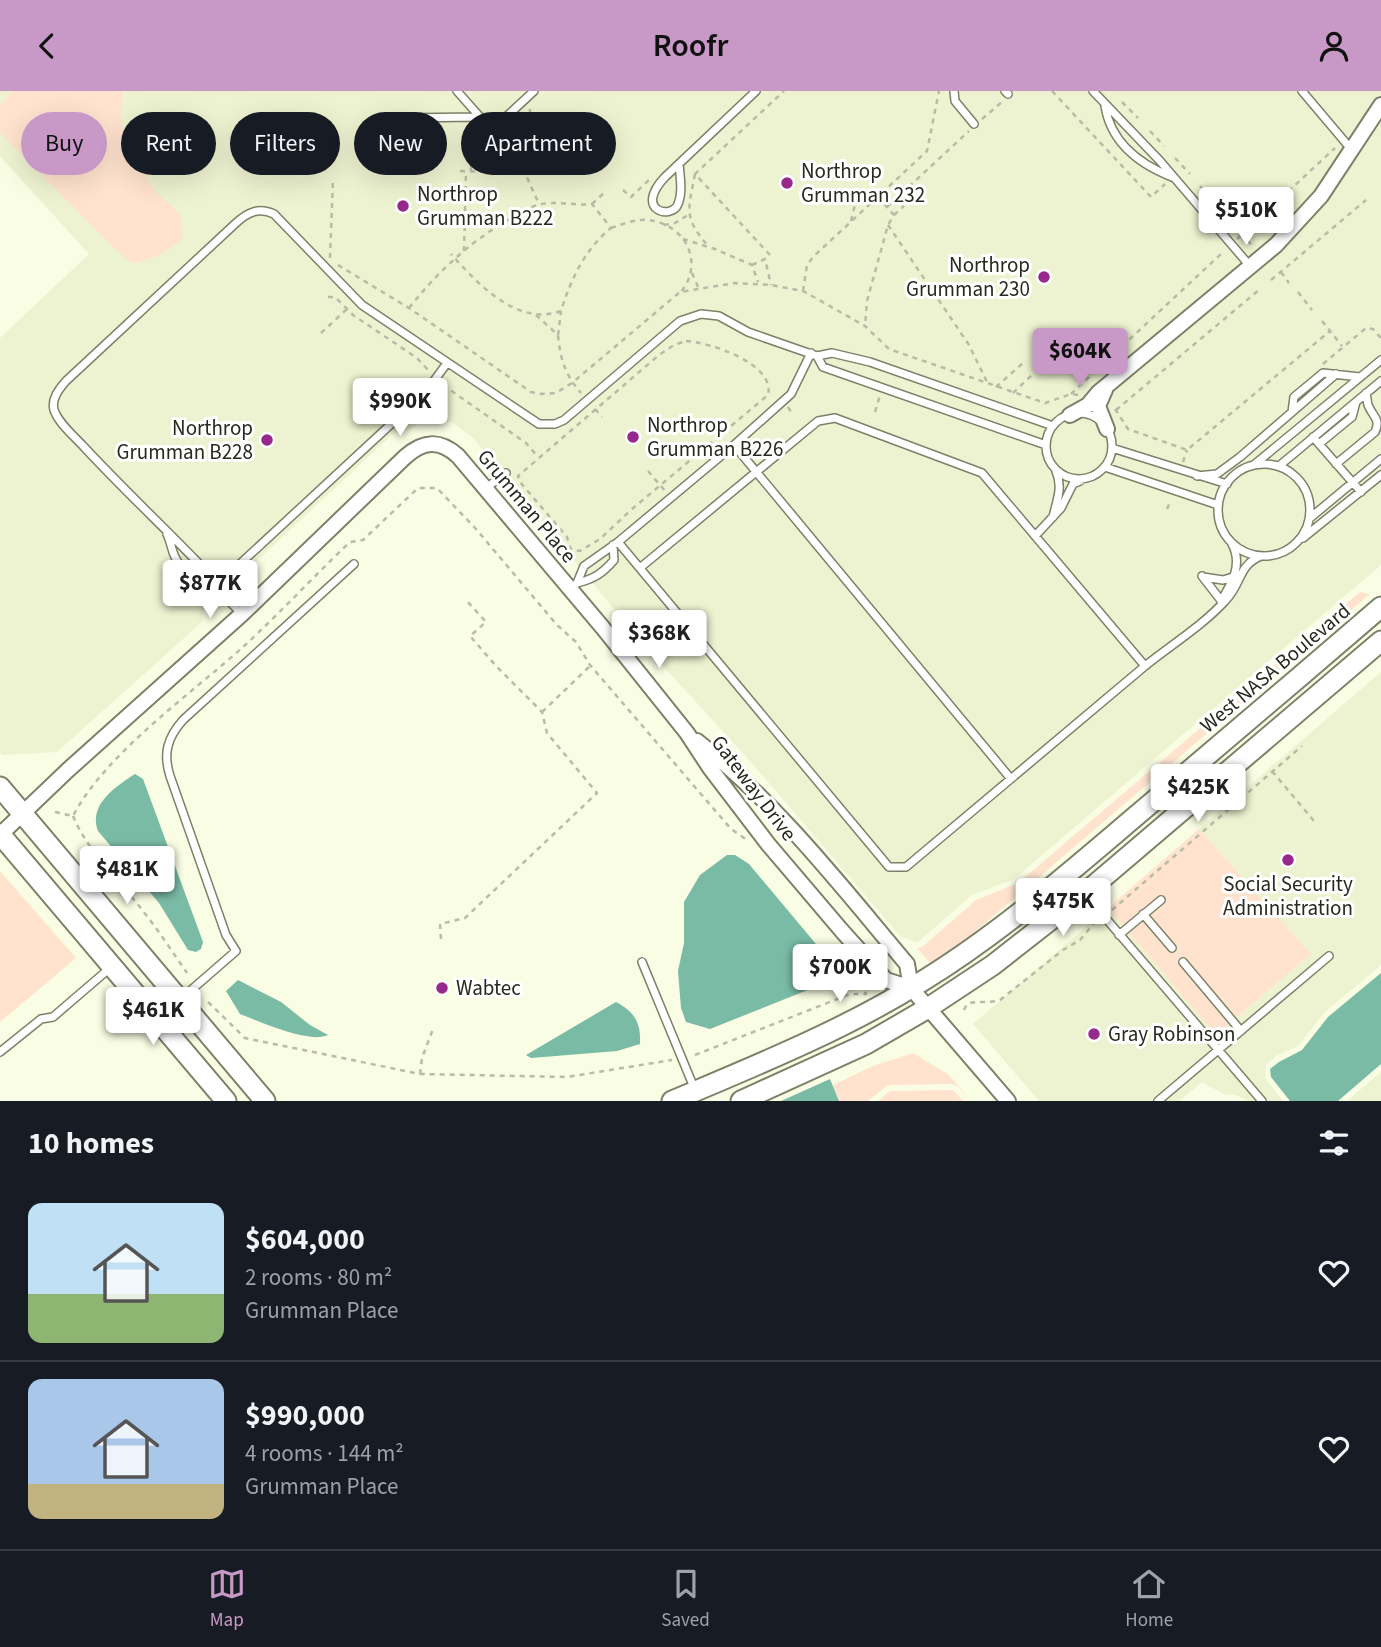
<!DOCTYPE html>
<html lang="en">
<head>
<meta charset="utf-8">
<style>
  body { margin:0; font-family:"Source Sans 3",sans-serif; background:#242831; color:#f1f3f6; height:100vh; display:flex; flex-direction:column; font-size:26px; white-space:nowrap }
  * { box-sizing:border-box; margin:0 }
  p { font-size:23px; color:#9ea1a6 }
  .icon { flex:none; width:38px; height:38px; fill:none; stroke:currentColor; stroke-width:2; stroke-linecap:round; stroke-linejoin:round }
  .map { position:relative; height:1010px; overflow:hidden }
  .details { display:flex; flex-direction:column; background:#171b24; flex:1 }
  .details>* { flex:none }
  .hud { position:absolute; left:21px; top:21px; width:700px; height:63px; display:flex; gap:14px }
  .price { position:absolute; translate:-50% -60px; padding:0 16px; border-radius:7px; background:#fff; color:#222; font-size:23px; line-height:46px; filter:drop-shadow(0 2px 4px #0008) }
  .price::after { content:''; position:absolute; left:50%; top:42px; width:21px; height:16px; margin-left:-10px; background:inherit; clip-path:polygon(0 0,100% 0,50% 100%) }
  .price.on { background:#c898c6; color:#111 }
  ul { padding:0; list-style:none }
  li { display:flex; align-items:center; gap:21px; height:175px; padding:0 28px }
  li+li { border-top:2px solid #363941 }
  li span { display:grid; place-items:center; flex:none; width:196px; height:140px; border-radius:14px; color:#555 }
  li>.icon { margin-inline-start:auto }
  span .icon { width:84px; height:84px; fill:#fffc; stroke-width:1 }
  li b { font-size:30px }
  h2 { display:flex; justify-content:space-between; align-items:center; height:84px; padding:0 28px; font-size:30px }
  .pill { padding:0 24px; border-radius:32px; background:#171b24; box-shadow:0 7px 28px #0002; font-size:24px; line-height:63px }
  .pill.on { background:#c898c6; color:#111 }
  header { display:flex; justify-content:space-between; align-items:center; height:91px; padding:0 28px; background:#c898c6; color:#111; font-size:32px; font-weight:600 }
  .menu { display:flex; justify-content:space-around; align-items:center; height:98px; border-top:2px solid #363941; background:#171b24; font-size:19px; color:#9ea1a6 }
  .menu a { display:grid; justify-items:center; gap:4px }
  .menu .on { color:#c898c6 }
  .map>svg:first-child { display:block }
</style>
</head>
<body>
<header><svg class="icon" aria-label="back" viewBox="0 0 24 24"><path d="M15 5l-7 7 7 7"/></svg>Roofr<svg class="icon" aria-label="person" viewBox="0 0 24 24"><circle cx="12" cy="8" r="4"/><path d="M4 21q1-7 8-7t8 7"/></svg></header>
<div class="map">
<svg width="1381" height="1010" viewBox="0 0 1381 1010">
  <rect width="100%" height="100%" fill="#f9fde3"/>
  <path fill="#edf2d0" d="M0 0H1381V474L1014 788 972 804 918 851 901 846 751 671 642 552 473 347 452 331H422L408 339 395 341 203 520 202 531 57 661 2 664 0 661V247L89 163 0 65Z
    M1381 581V874L1324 922 1298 955 1276 965 1266 974 1265 987 1283 1010H1247L1236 1004H1226L1202 991 1179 1010H1039L973 933 1108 817 1216 944 1311 863 1199 738Z
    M1381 981V1010H1347Z"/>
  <path fill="#ffe3cf" d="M12 0H123L121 33 138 70 154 99 180 123 183 147C167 162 153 169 132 172L113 156 0 42V15Z
    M1360 501 1370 503 963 851 931 873 917 857 922 856 976 809 1018 792Z
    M1199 738 1311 863 1216 944 1108 817Z
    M0 780 76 867 0 931Z
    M913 962 949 984 971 1010 957 995 952 993 888 994 868 1010H839L833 994 873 975Z
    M953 999 963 1010H878L890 1000Z"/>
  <path fill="#7abba6" d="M135 683 143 688 203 851 201 858 196 861 188 859 159 812 98 740C88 714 115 696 135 683Z
    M727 764H735L749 773 831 871 834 881 820 894 710 938 686 931 681 917 678 880 684 852V811L700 784Z
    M1381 882V973L1338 1010H1290L1271 986 1270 978 1279 971 1302 959 1328 926Z
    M238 889 281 911 310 934 328 944C308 953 261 931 240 923L226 900Z
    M616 911C635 921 641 932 640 953L617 960 531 967 526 964Z
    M830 988 839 1010H781Z"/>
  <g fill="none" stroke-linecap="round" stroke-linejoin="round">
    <defs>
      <path id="lane" d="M457 0 480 26
        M954 0 955 10 974 33
        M1005 0 1008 3
        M1093 0 1160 70 1250 175
        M1302 0 1351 58
        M1105 15C1111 52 1139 73 1172 86
        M399 27 480 26 497 30 506 26 534 0
        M679 73C680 85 683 101 678 113 672 129 633 120 665 86L756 0
        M817 265 823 276 1046 354
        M1292 321 1294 306 1323 282 1360 286
        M1046 355a33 33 0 1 1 66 0a33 33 0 1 1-66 0Z
        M1313 346 1361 401
        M1319 353 1352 326 1356 311
        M734 354 791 303 811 262
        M1112 357 1227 393
        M1255 373 1381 269
        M1336 373 1375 341C1381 328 1373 326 1368 314 1367 310 1367 306 1366 302
        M1218 419a46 46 0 1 1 92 0a46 46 0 1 1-92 0Z
        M1279 375 1381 290
        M1105 376 1218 414
        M1197 385 1217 383 1240 366 1336 283
        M486 397 506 382
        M1053 426C1057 408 1063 397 1056 380
        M1310 427 1381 368
        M167 443C171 451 171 458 175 466 181 479 200 498 215 496L403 322 431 294 447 272
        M1035 445 1061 417 1073 393 1080 390
        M1303 447 1381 384
        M618 451 889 776H906L1145 575 982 382 835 327 818 330 641 476
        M1202 485 1223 512
        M1203 486 1223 489 1233 486
        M577 492C594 488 603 482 614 469L613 454
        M571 498 577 492 584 475 618 451 734 354 1011 688
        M1221 510C1232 492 1243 473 1232 453
        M242 523 215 496 207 481C167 439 124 399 85 357 75 346 59 333 54 319 51 308 59 298 66 290L236 132C248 121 259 116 274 123L362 214 539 333H555L564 329 680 230 701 223 719 225 748 241 817 265 832 262 870 271 1053 335
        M1145 575C1171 554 1202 535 1225 510 1242 493 1238 474 1261 465
        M1085 803 1262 1010
        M1143 823 1172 857
        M1119 844 1161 809
        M642 871 695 999
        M1183 871 1241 940
        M182 907 236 860 226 844 170 685C163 663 167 647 183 629L354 473
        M0 961 41 928 53 926 110 877
        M1158 1010 1329 865"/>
      <path id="street" d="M1105 299 1098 315 1107 338
        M1070 324 1088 314 1098 302 1276 154 1321 105 1381 14
        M697 650C778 713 841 795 907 873L911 897
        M0 744 68 679 242 523 405 366C423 350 439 348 458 365L603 537 687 642 710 677 768 753 842 840 886 889 911 897 1008 1010"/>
      <path id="secondary" d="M0 696 265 1010
        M0 743 226 1010
        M672 1010C757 974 842 940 921 891 1001 842 1071 780 1143 719 1222 652 1302 584 1381 516
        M741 1010 866 953 928 917 993 874 1085 802 1381 550"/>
    </defs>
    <use href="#lane" stroke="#7e816a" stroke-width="10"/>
    <use href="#street" stroke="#7e816a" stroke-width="18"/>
    <use href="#secondary" stroke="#7e816a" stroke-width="23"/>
    <path stroke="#b8bba6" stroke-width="2.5" stroke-dasharray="5 5" stroke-linecap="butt" d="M1052 0 1151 106 1165 93
      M1122 11 1138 27
      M982 28 1003 10
      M1150 40 1164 55
      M1175 67 1190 83
      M460 80 525 82 539 113
      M471 80 472 44
      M525 82 529 75 530 17
      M695 83C688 120 683 126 709 156
      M1200 95 1221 117
      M623 99 631 106 650 88
      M592 113 605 101
      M887 116 969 40
      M894 124 904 115
      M851 130 858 101 878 106 894 124 888 134 867 210 865 235
      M664 134 675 132 688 124
      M888 134 969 254 988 293
      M1235 134 1254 157
      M611 137C623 133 635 128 648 129 685 133 705 171 681 201
      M683 148 715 158 752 174 758 191
      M1237 148 1335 57
      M464 160 466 80
      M770 164 695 83 784 0
      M330 167 333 88
      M338 174 409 217 531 301 542 303 556 302 572 292 680 201 735 192 771 194 803 200 865 235 889 258 1045 312 1071 303 1079 304
      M752 174 765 168 771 194
      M1281 181 1289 192
      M692 182 699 198
      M1271 189 1366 109
      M803 200 807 174 814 165 927 60 939 0
      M1298 201 1312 219
      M328 206H335L353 224 417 267 428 279
      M409 217C439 179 476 145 519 123 525 120 532 115 538 114 554 109 575 115 592 113L611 137C585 158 571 188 561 220 517 236 477 192 451 163
      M536 224 558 244C560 267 565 284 581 302
      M1322 230 1342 255
      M321 242 347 218
      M558 244 561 220
      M686 250C709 251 776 273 768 304L632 418 600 448 580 460 574 459 570 457 567 446 520 391 518 385 659 264 674 254Z
      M1323 273 1366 237 1373 238 1381 247
      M443 294 526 352 538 366
      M996 296 1023 272
      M1013 302 1033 283
      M1071 303 1222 162
      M788 316 793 324
      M595 318 602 326
      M1115 318 1128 338 1187 359 1330 240
      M1116 319 1260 198
      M875 321 880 304
      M1183 371 1187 359
      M648 380 666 401
      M1167 418 1171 409
      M542 621 590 575
      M1272 680 1314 730
      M55 721 73 725C105 663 191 603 243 556 280 522 314 485 350 451L363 449 418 397H437L476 438 557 534 576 551 590 574 731 738 747 749
      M73 725C88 761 120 790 143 820 159 840 173 862 187 882
      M1112 819 1302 655
      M441 848 440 833 465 827 597 702 547 642 542 621 497 576 470 545 486 531 467 510
      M208 911 245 947 420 983 567 986 672 969
      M964 919 967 913C978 909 989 913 1000 909L1063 859 1080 849 1095 831
      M695 964 850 903H866L857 880 841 861
      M420 983 422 967 433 938"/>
    <use href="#lane" stroke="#fff" stroke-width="7"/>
    <use href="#street" stroke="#fff" stroke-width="14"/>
    <use href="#secondary" stroke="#fff" stroke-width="19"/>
  </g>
  <g fill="#96298b" stroke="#fff" stroke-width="2.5">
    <circle cx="787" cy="92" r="7"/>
    <circle cx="403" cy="115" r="7"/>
    <circle cx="1044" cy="186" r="7"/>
    <circle cx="633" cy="346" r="7"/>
    <circle cx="267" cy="349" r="7"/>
    <circle cx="1288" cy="769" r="7"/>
    <circle cx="442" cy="897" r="7"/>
    <circle cx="1094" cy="943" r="7"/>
  </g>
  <g text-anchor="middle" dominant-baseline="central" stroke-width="6" stroke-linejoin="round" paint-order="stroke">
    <g font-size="21" fill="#28291f" stroke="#fff" text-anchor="start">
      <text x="801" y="80">Northrop<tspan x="801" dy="24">Grumman 232</tspan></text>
      <text x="417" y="103">Northrop<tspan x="417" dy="24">Grumman B222</tspan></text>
      <text x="1030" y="174" text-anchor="end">Northrop<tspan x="1030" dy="24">Grumman 230</tspan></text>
      <text x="647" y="334">Northrop<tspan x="647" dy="24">Grumman B226</tspan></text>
      <text x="253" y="337" text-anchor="end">Northrop<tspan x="253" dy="24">Grumman B228</tspan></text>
      <text x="1288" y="793" text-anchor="middle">Social Security<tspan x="1288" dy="24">Administration</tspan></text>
      <text x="456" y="897">Wabtec</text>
      <text x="1108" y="943">Gray Robinson</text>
    </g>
    <g font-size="21" fill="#28291f" stroke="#fff">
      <text transform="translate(527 415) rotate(50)">Grumman Place</text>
      <text transform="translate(1275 577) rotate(-40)">West NASA Boulevard</text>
      <text transform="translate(754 697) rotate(53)">Gateway Drive</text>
    </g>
  </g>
</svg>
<b class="price" style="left:1246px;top:156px">$510K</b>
<b class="price on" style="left:1080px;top:297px">$604K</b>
<b class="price" style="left:400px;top:347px">$990K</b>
<b class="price" style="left:210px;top:529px">$877K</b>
<b class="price" style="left:659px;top:579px">$368K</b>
<b class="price" style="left:1198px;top:733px">$425K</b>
<b class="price" style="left:127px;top:815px">$481K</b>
<b class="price" style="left:1063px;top:847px">$475K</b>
<b class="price" style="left:840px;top:913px">$700K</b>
<b class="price" style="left:153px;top:956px">$461K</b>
<div class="hud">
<a class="pill on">Buy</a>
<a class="pill">Rent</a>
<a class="pill">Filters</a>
<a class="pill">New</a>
<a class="pill">Apartment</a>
</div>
</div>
<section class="details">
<h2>10 homes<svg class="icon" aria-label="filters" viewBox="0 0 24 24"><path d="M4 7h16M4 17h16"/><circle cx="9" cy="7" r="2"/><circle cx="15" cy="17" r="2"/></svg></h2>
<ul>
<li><span style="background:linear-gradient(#bfe0f5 65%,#8fb573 0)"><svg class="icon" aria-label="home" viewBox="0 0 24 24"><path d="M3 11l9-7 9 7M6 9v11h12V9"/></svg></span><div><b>$604,000</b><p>2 rooms · 80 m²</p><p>Grumman Place</p></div><svg class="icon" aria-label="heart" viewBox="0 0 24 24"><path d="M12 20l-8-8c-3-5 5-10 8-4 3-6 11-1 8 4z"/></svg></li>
<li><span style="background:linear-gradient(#a9c7e8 75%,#c2b280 0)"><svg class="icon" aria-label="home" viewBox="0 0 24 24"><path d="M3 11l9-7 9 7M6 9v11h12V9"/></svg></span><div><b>$990,000</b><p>4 rooms · 144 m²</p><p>Grumman Place</p></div><svg class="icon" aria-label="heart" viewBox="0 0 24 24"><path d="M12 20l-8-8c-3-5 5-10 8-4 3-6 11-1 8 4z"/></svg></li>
</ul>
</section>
<nav class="menu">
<a class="on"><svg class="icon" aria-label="map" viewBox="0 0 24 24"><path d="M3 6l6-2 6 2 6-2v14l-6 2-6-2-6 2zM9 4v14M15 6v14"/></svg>Map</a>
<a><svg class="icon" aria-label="saved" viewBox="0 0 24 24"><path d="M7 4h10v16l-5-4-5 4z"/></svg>Saved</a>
<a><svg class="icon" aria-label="home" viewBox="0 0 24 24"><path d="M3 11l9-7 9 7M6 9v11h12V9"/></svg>Home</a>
</nav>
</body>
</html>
